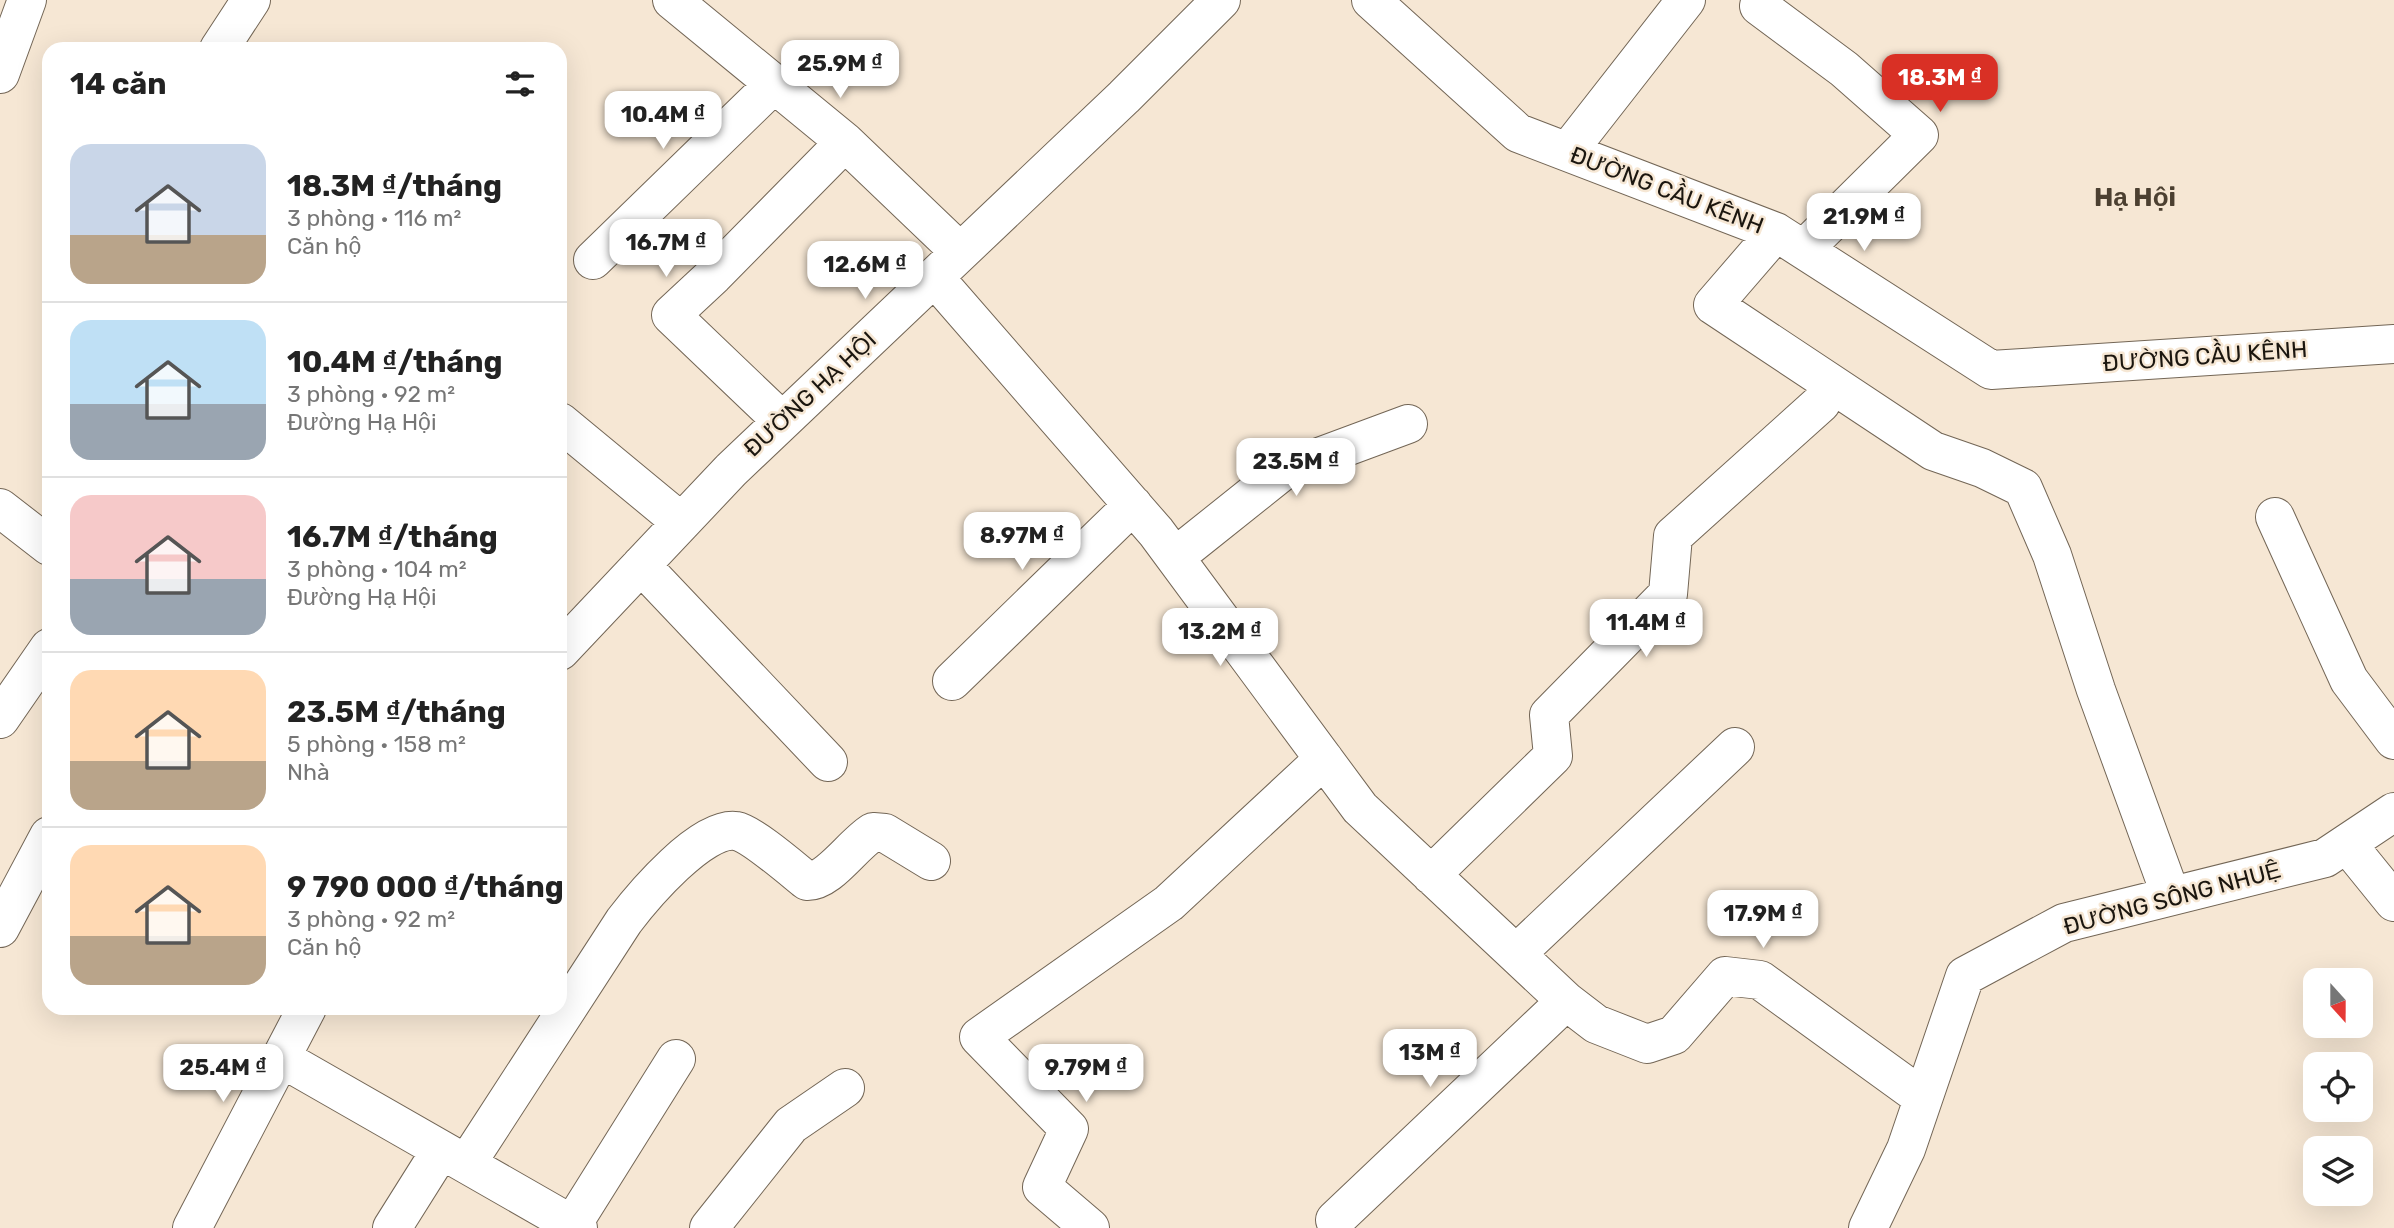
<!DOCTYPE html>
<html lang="vi">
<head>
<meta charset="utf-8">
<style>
  body { margin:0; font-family:Rubik,sans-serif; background:#f2f2f2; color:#222; height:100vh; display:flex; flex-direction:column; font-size:26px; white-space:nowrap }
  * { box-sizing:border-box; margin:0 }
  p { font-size:23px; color:#767676 }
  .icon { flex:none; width:38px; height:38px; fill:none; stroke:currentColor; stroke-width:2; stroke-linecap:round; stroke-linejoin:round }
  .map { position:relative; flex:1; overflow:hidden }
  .sheet { position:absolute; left:42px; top:42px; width:525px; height:973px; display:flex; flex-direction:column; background:#fff; border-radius:21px; box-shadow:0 7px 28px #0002 }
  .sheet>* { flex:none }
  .needle { width:46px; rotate:159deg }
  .tools { position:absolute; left:2303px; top:968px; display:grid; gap:14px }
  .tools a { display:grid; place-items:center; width:70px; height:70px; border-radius:14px; background:#fff; box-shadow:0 7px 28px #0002; font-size:35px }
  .price { position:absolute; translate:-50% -60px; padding:0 16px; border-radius:14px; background:#fff; color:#222; font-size:23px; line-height:46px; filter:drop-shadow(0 2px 4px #0008) }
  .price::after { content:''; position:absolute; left:50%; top:42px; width:21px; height:16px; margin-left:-10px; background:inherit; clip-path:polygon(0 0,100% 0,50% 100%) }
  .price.current { background:#d93025; color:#fff }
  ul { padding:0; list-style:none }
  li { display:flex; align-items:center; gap:21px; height:175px; padding:0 28px }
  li+li { border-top:2px solid #e0e0e0 }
  li span { display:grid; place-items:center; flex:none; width:196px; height:140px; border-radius:21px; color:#555 }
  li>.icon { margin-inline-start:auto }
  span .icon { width:84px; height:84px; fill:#fffc; stroke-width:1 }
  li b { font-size:30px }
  h2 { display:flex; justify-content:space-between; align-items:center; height:84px; padding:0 28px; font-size:30px }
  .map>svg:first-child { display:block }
</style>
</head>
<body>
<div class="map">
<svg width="2394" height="1228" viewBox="0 0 2394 1228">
  <rect width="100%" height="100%" fill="#f6e7d4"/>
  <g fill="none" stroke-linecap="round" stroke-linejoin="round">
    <defs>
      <path id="street" d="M672 0 845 142 960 252
        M1371 0 1518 133 1776 232 1991 370 2394 344
        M1759 6 1844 69 1919 135 1804 249
        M219 49 251 0
        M0 74 27 0
        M1568 151 1686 0
        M1776 232 1713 305 1933 451 1982 468 2023 488 2052 555 2096 690 2171 896
        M593 260 774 84
        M934 277 1156 532 1360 808 1566 1001 1596 1024 1647 1044 1674 1035 1725 976 1760 980 1923 1098
        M782 421 671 315 714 275 845 142
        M560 422 681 522
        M0 508 49 546
        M2275 517 2349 680 2394 740
        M1175 557 1284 470 1408 424
        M641 565 828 762
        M560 651 731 470 1124 97 1221 0
        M952 681 1133 505
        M0 719 49 648
        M2347 844 2394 902
        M1431 875 1553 756 1549 715 1668 594 1673 536 1821 403
        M0 928 49 836
        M1516 954 1735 747
        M281 1058 578 1228
        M467 1163 624 921C643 896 702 826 736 831 752 834 792 869 807 881 829 882 852 845 873 832L885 833 931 861
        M1335 1220 1566 1001
        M572 1225 676 1059
        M192 1228 307 1008
        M392 1228 441 1150
        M709 1228 791 1125 845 1088
        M1090 1228 1042 1187 1069 1129 979 1037 1169 903 1324 759
        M1868 1228 1906 1149 1965 976 2064 923 2325 858 2394 812"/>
    </defs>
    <use href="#street" stroke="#736656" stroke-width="40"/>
    <use href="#street" stroke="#fff" stroke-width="38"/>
  </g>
  <g text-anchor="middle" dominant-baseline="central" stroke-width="5" stroke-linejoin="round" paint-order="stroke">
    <g font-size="23" fill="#1b160f" stroke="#f6e7d4">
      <text transform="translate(1667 190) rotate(21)">ĐƯỜNG CẦU KÊNH</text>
      <text transform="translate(2205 356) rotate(-4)">ĐƯỜNG CẦU KÊNH</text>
      <text transform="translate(810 394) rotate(-43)">ĐƯỜNG HẠ HỘI</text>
      <text transform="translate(2172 898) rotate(-15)">ĐƯỜNG SÔNG NHUỆ</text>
    </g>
    <g font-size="26" font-weight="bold" fill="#4c4031" stroke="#f6e7d4">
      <text x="2135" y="197">Hạ Hội</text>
    </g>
  </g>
</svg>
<div class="tools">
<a><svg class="needle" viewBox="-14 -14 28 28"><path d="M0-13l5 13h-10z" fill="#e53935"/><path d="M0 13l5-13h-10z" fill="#767676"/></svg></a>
<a><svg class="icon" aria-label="locate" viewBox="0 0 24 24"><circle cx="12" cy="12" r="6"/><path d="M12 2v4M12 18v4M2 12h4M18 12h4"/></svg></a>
<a><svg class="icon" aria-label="layers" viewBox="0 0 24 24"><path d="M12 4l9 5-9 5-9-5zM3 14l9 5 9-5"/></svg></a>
</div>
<b class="price" style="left:840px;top:100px">25.9M ₫</b>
<b class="price current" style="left:1940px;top:114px">18.3M ₫</b>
<b class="price" style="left:663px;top:151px">10.4M ₫</b>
<b class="price" style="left:1864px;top:253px">21.9M ₫</b>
<b class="price" style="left:666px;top:279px">16.7M ₫</b>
<b class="price" style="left:865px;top:301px">12.6M ₫</b>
<b class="price" style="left:1296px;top:498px">23.5M ₫</b>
<b class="price" style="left:1022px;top:572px">8.97M ₫</b>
<b class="price" style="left:1646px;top:659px">11.4M ₫</b>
<b class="price" style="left:1220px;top:668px">13.2M ₫</b>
<b class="price" style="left:1763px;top:950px">17.9M ₫</b>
<b class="price" style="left:1430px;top:1089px">13M ₫</b>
<b class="price" style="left:223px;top:1104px">25.4M ₫</b>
<b class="price" style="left:1086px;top:1104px">9.79M ₫</b>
<section class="sheet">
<h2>14 căn<svg class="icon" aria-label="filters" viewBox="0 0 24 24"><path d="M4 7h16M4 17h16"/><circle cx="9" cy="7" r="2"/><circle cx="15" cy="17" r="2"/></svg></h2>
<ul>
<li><span style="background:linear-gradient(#c9d6e8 65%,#b9a48a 0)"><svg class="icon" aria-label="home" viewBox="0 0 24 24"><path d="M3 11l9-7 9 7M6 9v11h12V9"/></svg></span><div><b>18.3M ₫/tháng</b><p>3 phòng · 116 m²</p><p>Căn hộ</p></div></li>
<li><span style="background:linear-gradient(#bfe0f5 60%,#9aa5b1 0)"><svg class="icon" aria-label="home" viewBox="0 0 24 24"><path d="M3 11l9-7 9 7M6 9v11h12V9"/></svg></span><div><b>10.4M ₫/tháng</b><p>3 phòng · 92 m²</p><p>Đường Hạ Hội</p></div></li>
<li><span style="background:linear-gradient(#f6c9c9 60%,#9aa5b1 0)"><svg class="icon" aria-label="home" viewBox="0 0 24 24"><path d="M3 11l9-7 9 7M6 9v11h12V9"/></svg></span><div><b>16.7M ₫/tháng</b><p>3 phòng · 104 m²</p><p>Đường Hạ Hội</p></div></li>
<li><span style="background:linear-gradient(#ffd9b3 65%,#b9a48a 0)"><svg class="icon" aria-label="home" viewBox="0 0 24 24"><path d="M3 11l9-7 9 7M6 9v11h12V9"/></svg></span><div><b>23.5M ₫/tháng</b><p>5 phòng · 158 m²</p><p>Nhà</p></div></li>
<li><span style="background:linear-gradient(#ffd9b3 65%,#b9a48a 0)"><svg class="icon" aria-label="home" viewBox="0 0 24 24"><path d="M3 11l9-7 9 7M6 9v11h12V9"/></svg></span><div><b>9 790 000 ₫/tháng</b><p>3 phòng · 92 m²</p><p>Căn hộ</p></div></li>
</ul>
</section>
</div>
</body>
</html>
